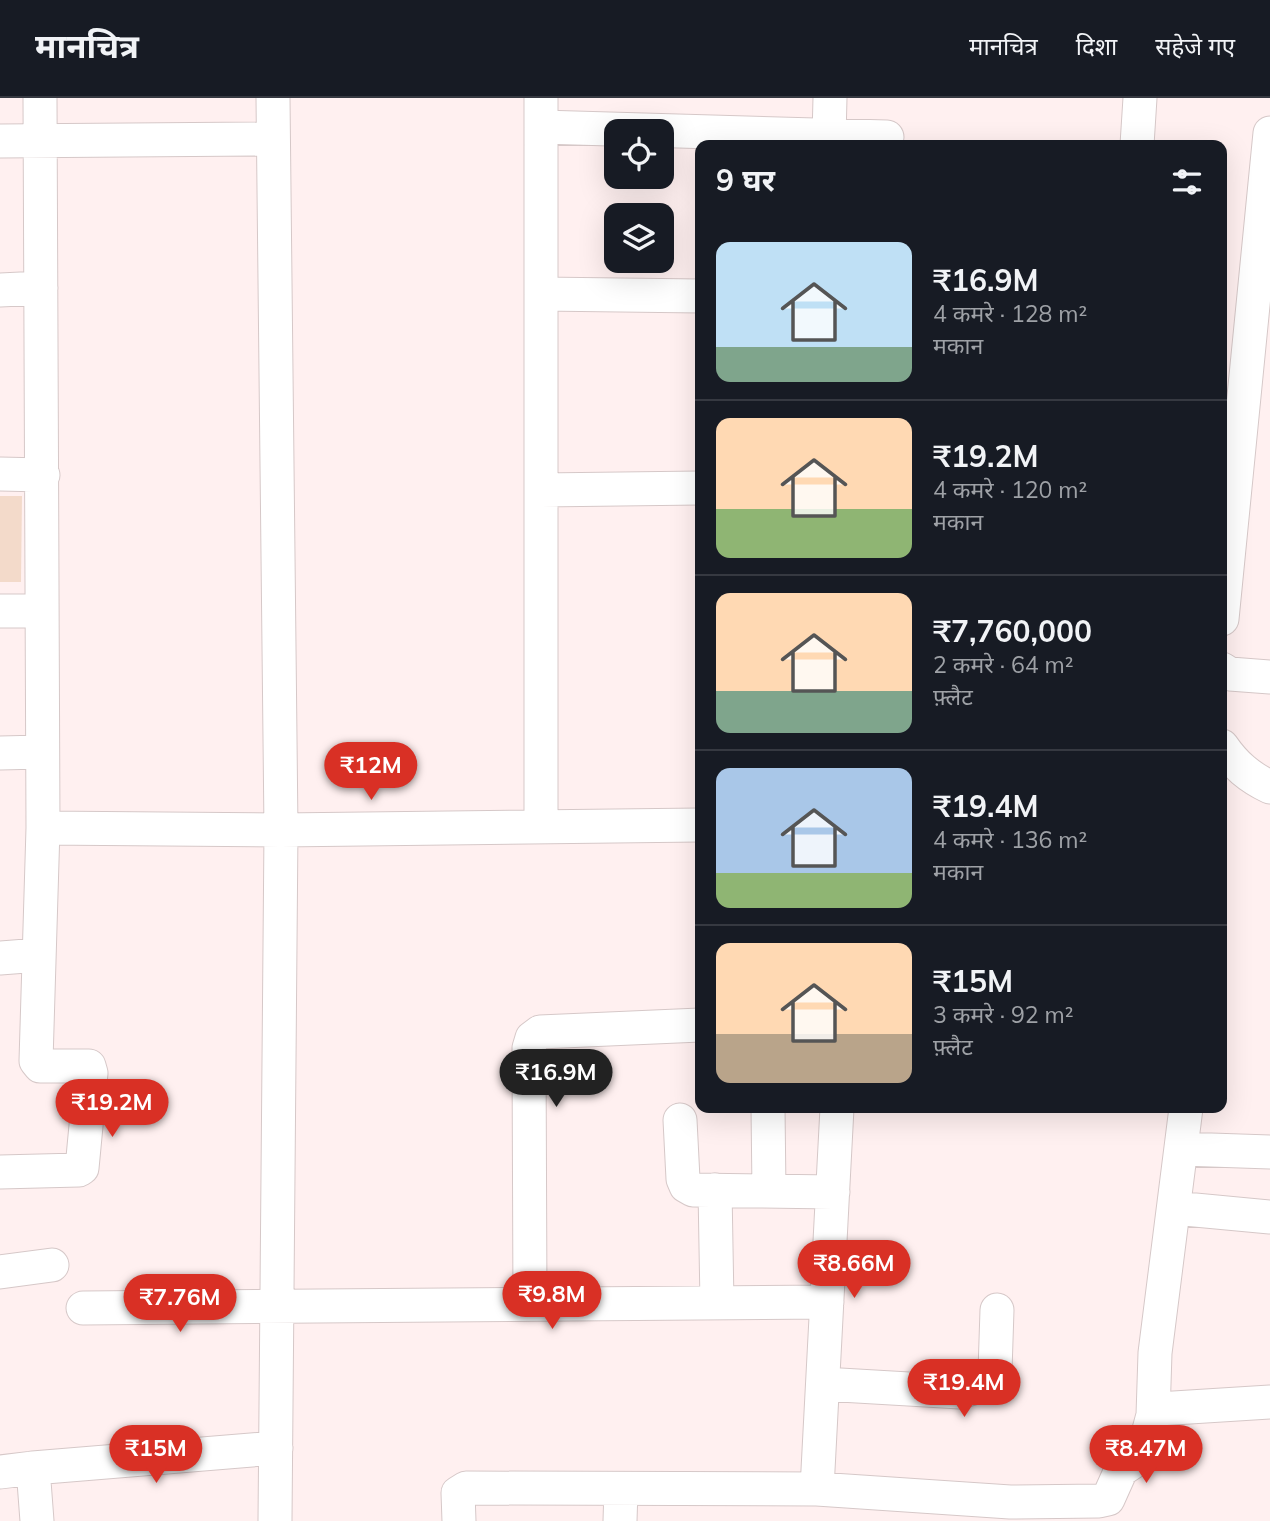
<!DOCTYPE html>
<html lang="hi">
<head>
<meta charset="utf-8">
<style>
  body { margin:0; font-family:Mulish,"Noto Sans Devanagari",sans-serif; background:#242831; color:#f1f3f6; height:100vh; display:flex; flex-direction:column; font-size:26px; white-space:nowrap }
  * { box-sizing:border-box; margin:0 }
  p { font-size:23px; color:#9ea1a6 }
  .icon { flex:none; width:38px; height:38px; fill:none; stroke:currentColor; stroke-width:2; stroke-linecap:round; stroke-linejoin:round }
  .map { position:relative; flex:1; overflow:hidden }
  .drawer { position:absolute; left:695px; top:42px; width:532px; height:973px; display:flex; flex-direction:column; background:#171b24; border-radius:14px; box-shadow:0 7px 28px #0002 }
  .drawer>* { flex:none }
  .controls { position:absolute; left:604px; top:21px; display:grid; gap:14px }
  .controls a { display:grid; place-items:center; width:70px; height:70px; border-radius:14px; background:#171b24; box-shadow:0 7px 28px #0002; font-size:35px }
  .price { position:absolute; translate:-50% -60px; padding:0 16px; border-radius:24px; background:#d93025; color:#fff; font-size:23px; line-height:46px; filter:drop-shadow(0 2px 4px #0008) }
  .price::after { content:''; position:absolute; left:50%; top:42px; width:21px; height:16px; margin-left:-10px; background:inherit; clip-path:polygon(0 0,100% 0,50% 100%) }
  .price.active { background:#222; color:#fff }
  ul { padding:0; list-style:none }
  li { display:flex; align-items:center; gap:21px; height:175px; padding:0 21px }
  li+li { border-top:2px solid #363941 }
  li span { display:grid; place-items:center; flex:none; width:196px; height:140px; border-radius:14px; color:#555 }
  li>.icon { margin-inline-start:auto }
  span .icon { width:84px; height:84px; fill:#fffc; stroke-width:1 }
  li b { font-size:30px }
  h2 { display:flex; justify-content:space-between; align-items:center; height:84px; padding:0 21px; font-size:30px }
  header { display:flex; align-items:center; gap:42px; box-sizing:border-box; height:98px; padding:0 35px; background:#171b24; border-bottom:2px solid #363941 }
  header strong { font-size:33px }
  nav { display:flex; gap:38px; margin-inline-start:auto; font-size:24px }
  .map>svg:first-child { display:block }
</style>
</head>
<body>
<header>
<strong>मानचित्र</strong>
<nav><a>मानचित्र</a><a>दिशा</a><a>सहेजे गए</a></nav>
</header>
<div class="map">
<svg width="1270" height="1423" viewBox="0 0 1270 1423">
  <rect width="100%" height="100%" fill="#fff0f0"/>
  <path fill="#f3daca" d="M0 398H22L21 484H0Z"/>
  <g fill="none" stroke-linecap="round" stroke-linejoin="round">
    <defs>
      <path id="minor" d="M273 0 281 732 275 1423
        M541 0V729
        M541 29 887 39
        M829 39 830 0
        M0 43 272 41
        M1137 47 1140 0
        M0 192 41 190
        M541 196 700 198
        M0 376 43 377
        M541 392 700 390
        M0 513H42
        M1222 521 1270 35
        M1222 571 1230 576 1270 579
        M1222 648C1235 667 1249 679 1270 689
        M0 655 42 654
        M43 730 281 732 700 727
        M0 860 39 857
        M768 1010 769 1093
        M680 1022 683 1081 686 1088 693 1092 833 1094
        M1182 1051 1270 1054
        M0 1074 79 1072 82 1070 91 975 89 968H40L36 963 43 730 40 0
        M715 1092 717 1205
        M1174 1110 1270 1119
        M0 1174 52 1167
        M530 1206 529 950 532 940 540 934 700 927
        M83 1210 827 1204
        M823 1286 960 1294 990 1285 995 1273 997 1212
        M1153 1317 1155 1255 1186 1010
        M33 1370 276 1350
        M0 1374 33 1370 37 1423
        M817 1391 837 1010
        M459 1423 458 1395 466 1390 817 1391 1010 1404 1099 1403 1108 1401 1121 1372 1142 1358 1153 1317 1158 1311 1270 1304
        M620 1423 621 1391"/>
    </defs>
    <use href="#minor" stroke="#d6c8c8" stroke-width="35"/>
    <use href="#minor" stroke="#fff" stroke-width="33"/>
  </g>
</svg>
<div class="controls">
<a><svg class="icon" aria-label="locate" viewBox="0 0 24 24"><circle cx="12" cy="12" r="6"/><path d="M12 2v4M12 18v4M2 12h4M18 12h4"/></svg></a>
<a><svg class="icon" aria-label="layers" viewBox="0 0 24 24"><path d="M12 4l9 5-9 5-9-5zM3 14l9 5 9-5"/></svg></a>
</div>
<b class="price" style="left:371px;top:704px">₹12M</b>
<b class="price active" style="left:556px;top:1011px">₹16.9M</b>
<b class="price" style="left:112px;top:1041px">₹19.2M</b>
<b class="price" style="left:854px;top:1202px">₹8.66M</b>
<b class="price" style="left:552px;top:1233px">₹9.8M</b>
<b class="price" style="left:180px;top:1236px">₹7.76M</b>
<b class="price" style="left:964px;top:1321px">₹19.4M</b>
<b class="price" style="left:156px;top:1387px">₹15M</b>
<b class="price" style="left:1146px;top:1387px">₹8.47M</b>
<section class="drawer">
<h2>9 घर<svg class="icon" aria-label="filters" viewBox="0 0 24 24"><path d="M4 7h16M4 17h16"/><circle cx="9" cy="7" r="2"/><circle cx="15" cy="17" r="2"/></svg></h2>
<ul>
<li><span style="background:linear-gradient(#bfe0f5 75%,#7fa58c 0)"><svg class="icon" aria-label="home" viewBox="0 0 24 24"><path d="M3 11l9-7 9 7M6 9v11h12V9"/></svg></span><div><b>₹16.9M</b><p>4 कमरे · 128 m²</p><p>मकान</p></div></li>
<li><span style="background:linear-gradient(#ffd9b3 65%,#8fb573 0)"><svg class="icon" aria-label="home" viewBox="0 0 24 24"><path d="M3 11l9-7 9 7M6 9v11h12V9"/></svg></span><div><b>₹19.2M</b><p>4 कमरे · 120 m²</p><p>मकान</p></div></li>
<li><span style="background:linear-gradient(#ffd9b3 70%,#7fa58c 0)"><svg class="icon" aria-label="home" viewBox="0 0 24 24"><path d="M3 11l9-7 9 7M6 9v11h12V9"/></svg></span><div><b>₹7,760,000</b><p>2 कमरे · 64 m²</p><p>फ़्लैट</p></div></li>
<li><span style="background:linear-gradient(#a9c7e8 75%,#8fb573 0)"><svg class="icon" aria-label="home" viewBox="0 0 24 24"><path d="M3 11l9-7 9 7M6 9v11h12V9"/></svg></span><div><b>₹19.4M</b><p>4 कमरे · 136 m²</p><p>मकान</p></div></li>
<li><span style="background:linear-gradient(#ffd9b3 65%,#b9a48a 0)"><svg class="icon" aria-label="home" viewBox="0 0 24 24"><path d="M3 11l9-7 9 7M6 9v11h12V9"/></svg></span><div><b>₹15M</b><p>3 कमरे · 92 m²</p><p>फ़्लैट</p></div></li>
</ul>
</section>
</div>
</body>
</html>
